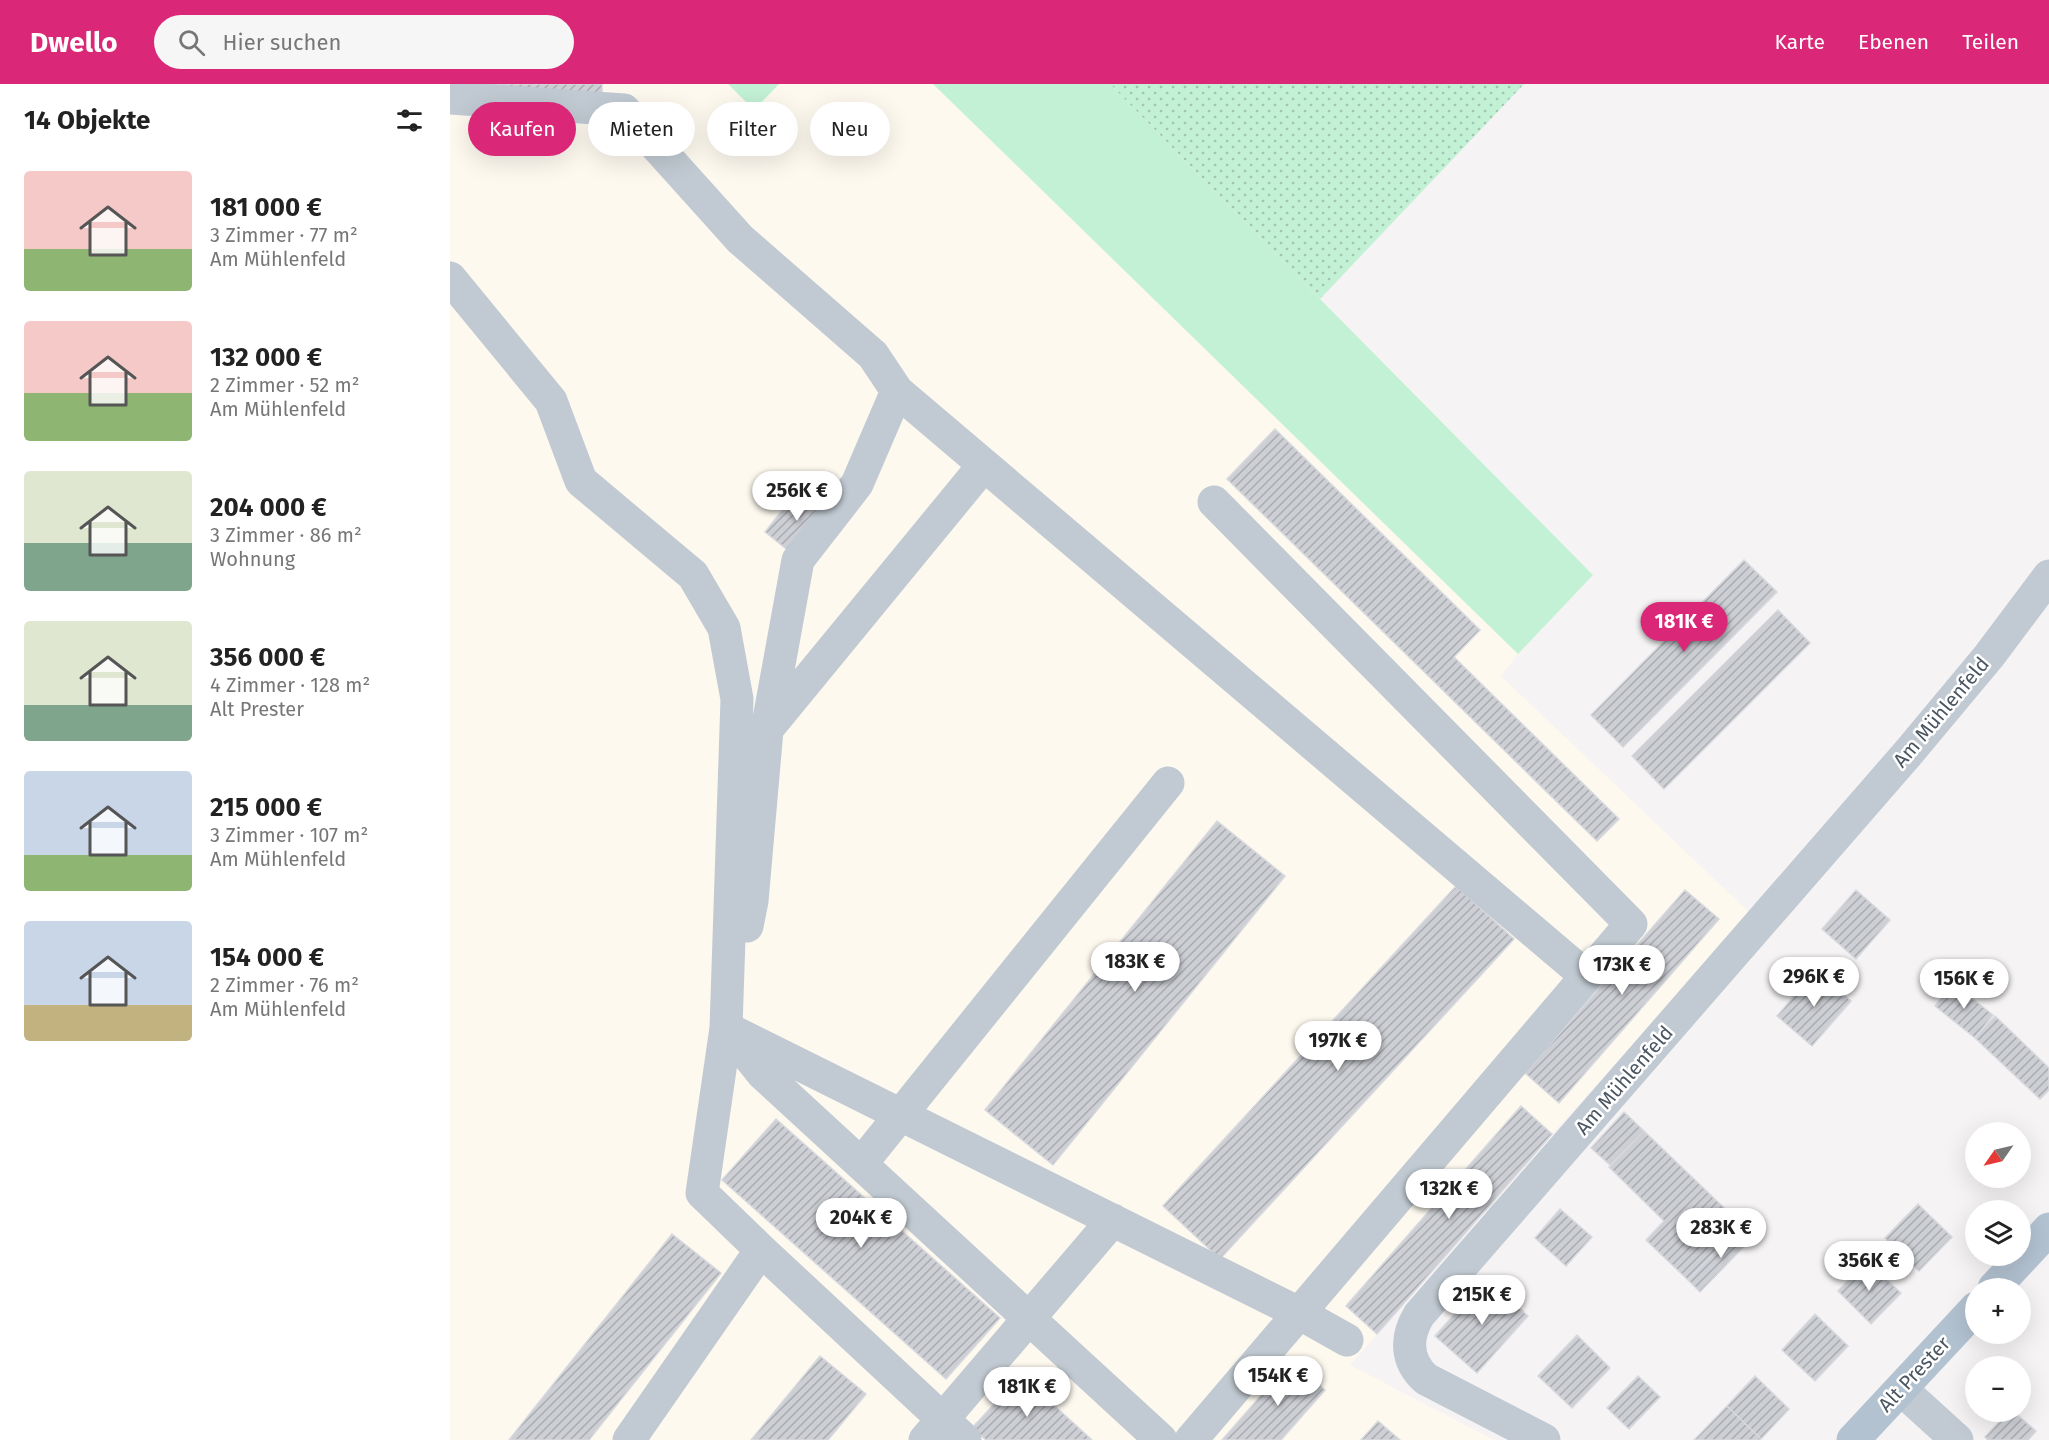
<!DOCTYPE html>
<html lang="de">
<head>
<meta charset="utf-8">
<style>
  body { margin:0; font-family:"Fira Sans",sans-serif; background:#f6f6f6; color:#222; height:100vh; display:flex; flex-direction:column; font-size:22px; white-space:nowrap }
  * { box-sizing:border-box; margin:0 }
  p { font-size:20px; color:#767676 }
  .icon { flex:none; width:33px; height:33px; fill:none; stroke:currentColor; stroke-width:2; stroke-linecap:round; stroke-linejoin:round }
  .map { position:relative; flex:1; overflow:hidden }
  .side { display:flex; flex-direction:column; background:#fff; width:450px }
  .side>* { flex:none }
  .hud { position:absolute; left:18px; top:18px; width:570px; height:54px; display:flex; gap:12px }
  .needle { width:39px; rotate:236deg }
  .tools { position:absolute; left:1515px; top:1038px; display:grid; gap:12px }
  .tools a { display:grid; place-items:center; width:66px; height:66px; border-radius:50%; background:#fff; box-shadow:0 6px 24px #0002; font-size:30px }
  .price { position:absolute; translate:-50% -51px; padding:0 14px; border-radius:21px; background:#fff; color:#222; font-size:20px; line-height:39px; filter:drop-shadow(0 2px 3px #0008) }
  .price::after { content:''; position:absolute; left:50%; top:36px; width:18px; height:14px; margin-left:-9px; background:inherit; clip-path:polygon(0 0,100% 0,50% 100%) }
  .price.selected { background:#db2777; color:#fff }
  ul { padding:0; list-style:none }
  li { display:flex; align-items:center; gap:18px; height:150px; padding:0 24px }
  li span { display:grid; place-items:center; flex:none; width:168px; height:120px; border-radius:6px; color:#555 }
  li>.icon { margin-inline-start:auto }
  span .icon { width:72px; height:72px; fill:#fffc; stroke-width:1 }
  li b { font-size:26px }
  h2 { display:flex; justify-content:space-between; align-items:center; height:72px; padding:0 24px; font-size:26px }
  .pill { padding:0 21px; border-radius:27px; background:#fff; box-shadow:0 6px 24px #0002; font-size:21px; line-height:54px }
  .pill.selected { background:#db2777; color:#fff }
  header { display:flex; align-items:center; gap:36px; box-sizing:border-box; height:84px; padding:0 30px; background:#db2777; color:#fff }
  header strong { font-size:28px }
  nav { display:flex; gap:33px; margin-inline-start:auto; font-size:21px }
  .search { width:420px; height:54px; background:#f6f6f6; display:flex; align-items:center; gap:15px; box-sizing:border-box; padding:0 21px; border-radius:33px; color:#767676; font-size:22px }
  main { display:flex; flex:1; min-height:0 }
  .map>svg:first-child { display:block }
</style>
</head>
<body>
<header>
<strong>Dwello</strong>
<div class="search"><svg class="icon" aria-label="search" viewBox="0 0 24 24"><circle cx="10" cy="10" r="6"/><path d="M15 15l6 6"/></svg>Hier suchen</div>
<nav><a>Karte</a><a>Ebenen</a><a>Teilen</a></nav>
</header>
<main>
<section class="side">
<h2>14 Objekte<svg class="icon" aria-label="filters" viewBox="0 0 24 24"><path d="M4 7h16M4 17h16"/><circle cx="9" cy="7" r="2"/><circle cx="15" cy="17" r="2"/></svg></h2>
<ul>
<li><span style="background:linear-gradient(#f6c9c9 65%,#8fb573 0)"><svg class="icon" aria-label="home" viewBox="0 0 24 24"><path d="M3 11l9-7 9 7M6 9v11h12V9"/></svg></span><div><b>181 000 €</b><p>3 Zimmer · 77 m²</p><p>Am Mühlenfeld</p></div></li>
<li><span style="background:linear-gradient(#f6c9c9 60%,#8fb573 0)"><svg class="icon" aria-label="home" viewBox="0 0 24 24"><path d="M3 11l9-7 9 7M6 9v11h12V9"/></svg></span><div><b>132 000 €</b><p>2 Zimmer · 52 m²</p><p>Am Mühlenfeld</p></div></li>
<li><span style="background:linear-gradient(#dfe7d0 60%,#7fa58c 0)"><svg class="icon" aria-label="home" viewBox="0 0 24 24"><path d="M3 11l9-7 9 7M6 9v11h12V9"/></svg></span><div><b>204 000 €</b><p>3 Zimmer · 86 m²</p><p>Wohnung</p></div></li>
<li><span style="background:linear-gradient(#dfe7d0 70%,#7fa58c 0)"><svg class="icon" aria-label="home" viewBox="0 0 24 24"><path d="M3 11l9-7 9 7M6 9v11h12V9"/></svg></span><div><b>356 000 €</b><p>4 Zimmer · 128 m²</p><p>Alt Prester</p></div></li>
<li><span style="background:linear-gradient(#c9d6e8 70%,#8fb573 0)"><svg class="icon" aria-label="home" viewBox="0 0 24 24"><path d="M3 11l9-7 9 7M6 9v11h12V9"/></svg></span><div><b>215 000 €</b><p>3 Zimmer · 107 m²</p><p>Am Mühlenfeld</p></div></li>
<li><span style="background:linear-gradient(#c9d6e8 70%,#c2b280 0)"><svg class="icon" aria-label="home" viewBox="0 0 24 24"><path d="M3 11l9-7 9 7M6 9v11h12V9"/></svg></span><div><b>154 000 €</b><p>2 Zimmer · 76 m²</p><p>Am Mühlenfeld</p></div></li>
</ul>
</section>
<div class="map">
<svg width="1599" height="1356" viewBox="0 0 1599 1356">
  <defs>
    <pattern id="grass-dots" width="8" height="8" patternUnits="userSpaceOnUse" patternTransform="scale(1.5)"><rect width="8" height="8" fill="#c3f1d5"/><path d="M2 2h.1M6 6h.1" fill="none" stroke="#a0c6b0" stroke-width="1.8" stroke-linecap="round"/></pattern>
    <pattern id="building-hatch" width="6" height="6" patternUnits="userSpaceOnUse" patternTransform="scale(1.5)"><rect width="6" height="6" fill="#cdcfd5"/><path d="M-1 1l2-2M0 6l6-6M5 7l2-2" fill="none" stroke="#a8abb0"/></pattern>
  </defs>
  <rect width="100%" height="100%" fill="#f5f3f3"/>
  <path fill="#fdf9ef" d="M0 0H660L870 215 1143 491 1068 570 1051 592 1301 830 1102 1050 900 1281 1044 1356H0Z"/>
  <path fill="url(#grass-dots)" d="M660 0H1074L870 215Z"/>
  <path fill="#c3f1d5" d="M278 0H329L304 26Z
    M483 0H660L870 215 1143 491 1068 570Z"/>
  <path fill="url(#building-hatch)" stroke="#d7d9de" stroke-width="1.5" d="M0 0H152V11Z
    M825 345 1030 546 1004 573 1169 735 1147 757 777 395Z
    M349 405 379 428 345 472 315 448Z
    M1294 476 1327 508 1173 663 1141 631Z
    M1328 526 1360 559 1214 705 1182 672Z
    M767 737 835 792 603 1081 535 1026Z
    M1006 802 1064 855 770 1175 713 1122Z
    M1235 806 1269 835 1109 1019 1075 989Z
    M1406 806 1440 836 1406 875 1372 845Z
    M1366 886 1401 917 1362 962 1327 932Z
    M1503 899 1543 931 1525 954 1485 922Z
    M1545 932 1599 984V1006L1590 1015 1525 954Z
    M1071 1022 1102 1050 927 1250 896 1222Z
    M1174 1028 1194 1047 1160 1081 1141 1064Z
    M326 1035 550 1234 496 1295 272 1096Z
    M1194 1047 1292 1141 1238 1196 1196 1156 1214 1137 1159 1083Z
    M1468 1120 1502 1153 1469 1187 1435 1154Z
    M1110 1125 1142 1153 1116 1182 1085 1154Z
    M1292 1141 1303 1153 1250 1208 1238 1196Z
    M222 1150 271 1189 139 1356H59Z
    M1417 1177 1451 1209 1421 1240 1388 1207Z
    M1037 1194 1078 1232 1027 1289 985 1252Z
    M1365 1230 1398 1262 1365 1297 1332 1266Z
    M1127 1251 1160 1284 1122 1324 1088 1292Z
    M370 1272 416 1310 378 1356H301Z
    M842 1276 875 1306 831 1356H772Z
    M571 1291 642 1356H536L522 1344Z
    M1188 1292 1210 1313 1179 1345 1157 1324Z
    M1305 1292 1339 1325 1311 1355 1277 1322Z
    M1277 1322 1311 1355 1310 1356H1244Z
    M1558 1328H1564L1586 1347 1578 1356H1538L1535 1353Z
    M928 1337 950 1356H911Z"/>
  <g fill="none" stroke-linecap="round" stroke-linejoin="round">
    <path stroke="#c1cad2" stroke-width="33" d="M0 14 174 26 290 155 423 271 447 307 1136 892
      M0 194 101 317 131 397 243 491 274 544 287 615 276 944 252 1109 311 1166 515 1356
      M318 644 534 381
      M297 842 302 817 317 646 348 476 407 400 447 307
      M276 944 849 1229 897 1256
      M283 953 312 989 711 1356
      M411 1080 718 699
      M1451 1305 1507 1356
      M179 1356 311 1166
      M475 1356 663 1136
      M741 1356 1181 840 764 418
      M1094 1356 976 1295C956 1277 955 1254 969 1231L1459 668 1539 572 1599 492"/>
    <path stroke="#b3c2d1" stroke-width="33" d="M1544 1204 1599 1145
      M1403 1356 1526 1224"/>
  </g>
  <g text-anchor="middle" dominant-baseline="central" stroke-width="5" stroke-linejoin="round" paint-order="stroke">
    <g font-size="20" fill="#4a5661" stroke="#fff">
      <text transform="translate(1491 628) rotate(-50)">Am Mühlenfeld</text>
      <text transform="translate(1174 996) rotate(-49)">Am Mühlenfeld</text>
      <text transform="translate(1464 1290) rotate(-47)">Alt Prester</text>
    </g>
  </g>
</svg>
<div class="tools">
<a><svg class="needle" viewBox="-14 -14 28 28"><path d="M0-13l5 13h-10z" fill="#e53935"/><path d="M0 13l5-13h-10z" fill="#767676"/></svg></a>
<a><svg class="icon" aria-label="layers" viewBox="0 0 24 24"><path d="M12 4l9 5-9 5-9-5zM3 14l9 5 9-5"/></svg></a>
<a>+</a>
<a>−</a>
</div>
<b class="price" style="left:347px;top:438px">256K €</b>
<b class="price selected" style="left:1234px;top:569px">181K €</b>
<b class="price" style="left:685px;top:909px">183K €</b>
<b class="price" style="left:1172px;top:912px">173K €</b>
<b class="price" style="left:1364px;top:924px">296K €</b>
<b class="price" style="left:1514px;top:926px">156K €</b>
<b class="price" style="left:888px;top:988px">197K €</b>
<b class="price" style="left:999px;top:1136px">132K €</b>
<b class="price" style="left:411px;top:1165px">204K €</b>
<b class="price" style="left:1271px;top:1175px">283K €</b>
<b class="price" style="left:1419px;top:1208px">356K €</b>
<b class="price" style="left:1032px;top:1242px">215K €</b>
<b class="price" style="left:828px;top:1323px">154K €</b>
<b class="price" style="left:577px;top:1334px">181K €</b>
<div class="hud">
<a class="pill selected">Kaufen</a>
<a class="pill">Mieten</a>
<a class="pill">Filter</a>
<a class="pill">Neu</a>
</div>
</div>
</main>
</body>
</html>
